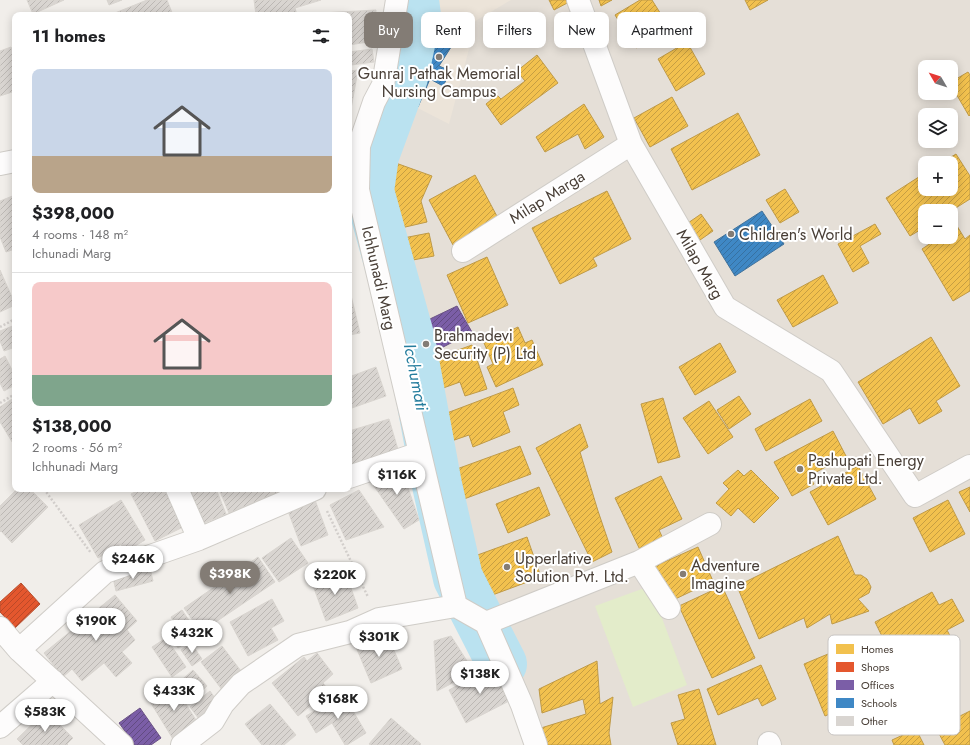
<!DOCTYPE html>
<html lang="en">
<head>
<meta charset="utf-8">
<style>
  body { margin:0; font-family:Jost,sans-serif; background:#f2f2f2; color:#202124; height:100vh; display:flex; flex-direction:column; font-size:15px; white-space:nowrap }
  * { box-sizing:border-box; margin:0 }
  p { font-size:13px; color:#757577 }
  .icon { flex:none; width:22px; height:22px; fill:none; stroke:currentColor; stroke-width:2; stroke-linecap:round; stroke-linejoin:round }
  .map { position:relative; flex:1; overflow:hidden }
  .panel { position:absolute; left:12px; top:12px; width:340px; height:480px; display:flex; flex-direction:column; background:#fff; border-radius:8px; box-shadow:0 2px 10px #0003 }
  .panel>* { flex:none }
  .guide { position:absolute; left:364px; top:12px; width:380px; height:36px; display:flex; gap:8px }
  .needle { width:26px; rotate:309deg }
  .fabs { position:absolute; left:918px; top:60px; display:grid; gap:8px }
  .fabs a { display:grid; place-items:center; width:40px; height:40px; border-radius:8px; background:#fff; box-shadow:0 2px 10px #0003; font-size:20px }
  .price { position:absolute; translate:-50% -34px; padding:0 9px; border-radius:14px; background:#fff; color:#222; font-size:13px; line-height:26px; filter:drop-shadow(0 1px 2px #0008) }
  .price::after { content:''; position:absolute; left:50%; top:24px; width:12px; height:9px; margin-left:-6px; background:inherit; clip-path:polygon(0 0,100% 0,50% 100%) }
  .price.current { background:#837c75; color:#fff }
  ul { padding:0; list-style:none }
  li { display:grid; align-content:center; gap:8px; height:212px; padding:0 20px }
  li+li { border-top:1px solid #e0e0e0 }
  li span { display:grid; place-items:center; height:124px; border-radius:8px; color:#555 }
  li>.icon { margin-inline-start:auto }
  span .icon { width:72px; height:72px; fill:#fffc; stroke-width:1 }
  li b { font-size:17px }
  h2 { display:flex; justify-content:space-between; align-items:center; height:48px; padding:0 20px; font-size:17px }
  .chip { padding:0 14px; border-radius:8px; background:#fff; box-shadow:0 2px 10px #0003; font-size:14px; line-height:36px }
  .chip.current { background:#837c75; color:#fff }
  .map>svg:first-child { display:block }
</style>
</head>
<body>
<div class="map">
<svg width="970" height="745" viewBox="0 0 970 745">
  <defs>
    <pattern id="homes-hatch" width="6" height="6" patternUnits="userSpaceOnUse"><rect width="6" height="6" fill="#f2c14e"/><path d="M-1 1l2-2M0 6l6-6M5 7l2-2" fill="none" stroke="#c69e42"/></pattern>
    <pattern id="shops-hatch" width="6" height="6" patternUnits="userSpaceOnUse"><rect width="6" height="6" fill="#e4572e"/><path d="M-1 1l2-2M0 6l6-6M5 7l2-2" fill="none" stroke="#bb4928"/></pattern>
    <pattern id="offices-hatch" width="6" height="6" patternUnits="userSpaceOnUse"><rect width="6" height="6" fill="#7b5ea7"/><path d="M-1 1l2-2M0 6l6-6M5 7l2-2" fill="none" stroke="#624b81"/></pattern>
    <pattern id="schools-hatch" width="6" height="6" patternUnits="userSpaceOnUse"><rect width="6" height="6" fill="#3f88c5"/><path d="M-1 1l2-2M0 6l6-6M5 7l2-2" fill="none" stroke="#3771a1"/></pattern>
    <pattern id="building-hatch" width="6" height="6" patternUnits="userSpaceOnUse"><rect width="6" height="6" fill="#d9d5d1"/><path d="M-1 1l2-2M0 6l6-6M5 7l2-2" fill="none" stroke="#bcb8b4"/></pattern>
  </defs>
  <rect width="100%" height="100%" fill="#f1eeea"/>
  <path fill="#e5dfd7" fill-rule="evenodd" d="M413 0H970V745H544L479 609 437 470 421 386 399 339 381 240 367 199 365 148 390 88 415 18ZM925 67H951V93H925ZM925 115H951V141H925ZM925 163H951V189H925ZM925 211H951V237H925Z"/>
  <path fill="#ece4d9" d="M423 0H511L472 23 430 18 431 26 462 28 469 49 449 124 396 97 416 44 424 5Z"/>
  <path fill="#e3ecca" d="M650 586 687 685 633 707 595 606Z"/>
  <path fill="url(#homes-hatch)" stroke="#bf9a47" d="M549 0H570L571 1 554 10Z
    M599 0H612L601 6Z
    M640 0H652L669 27 636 48 615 15Z
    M745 0H768L750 10Z
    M687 42 705 74 676 91 658 59Z
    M537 55 558 83 501 125 486 104 497 95 501 99 525 81 517 71Z
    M968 72 970 75V115L969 116 951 85V82Z
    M672 97 688 126 650 147 634 118Z
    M584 104 604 137 585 149 578 134 545 152 536 137Z
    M738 113 760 155 692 190 671 149Z
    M956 154 970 176V199L951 211H925V227L910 236 886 198 925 173V189H951V163H941Z
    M379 157 432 176 421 201 427 222 401 228 377 204 371 188Z
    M475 175 499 220 453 245 429 200Z
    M785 189 799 212 780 223 766 200Z
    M607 191 631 239 593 258 597 266 560 284 532 228Z
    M701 214 713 231 700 240 688 223Z
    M875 224 881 234 860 246 869 263 853 272 838 244Z
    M957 226 965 239 970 235V291L953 301 922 249 940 237H951V230Z
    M429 233 434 256 392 264 388 241Z
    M487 257 508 305 468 323 447 275Z
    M823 275 838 303 793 327 777 300Z
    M518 327 525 343 532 340 543 365 496 387 487 367 493 364 484 343Z
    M931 337 960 386 936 401 942 411 919 424 910 408 883 424 858 382Z
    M720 343 736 372 695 395 679 367Z
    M472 345 487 389 465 396 460 382 432 392 422 363Z
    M513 388 519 405 503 412 510 432 473 447 469 435 440 445 431 419Z
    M739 396 751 414 729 429 717 410Z
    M663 398 680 457 658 463 641 404Z
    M810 399 822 421 766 451 755 429Z
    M709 401 733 437 708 454 683 418Z
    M580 424 588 447 580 452 598 511 612 552 592 562 536 448Z
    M833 431 846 456 809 476 814 484 792 496 774 462Z
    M520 446 531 474 464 499 454 470Z
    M858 466 876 499 828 525 810 492Z
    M738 470 744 476 751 470 779 498 754 523 738 508 731 516 716 503 729 489 723 483Z
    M661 476 682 519 659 530 665 543 642 554 615 498Z
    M539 487 550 515 508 533 496 504Z
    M970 487V512L959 492Z
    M948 500 965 534 930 552 913 518Z
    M838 536 855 575H861L867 579 871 587 869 593 858 599 869 611 832 624 830 614 807 628 804 618 759 639 737 586Z
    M527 537 541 577 487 597 472 557Z
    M698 547 713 581 669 602 653 567Z
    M722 586 755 658 712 678 679 606Z
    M932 592 939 605 952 599 964 621 947 630 957 649 946 654 951 666 925 679 921 672 904 681 875 622Z
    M840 649 861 701 825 716 804 664Z
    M597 661 600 704 613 697 609 733 611 745H547L541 728 586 714 583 699 542 713 539 689Z
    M761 665 776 699 762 706 758 698 718 715 707 689Z
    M699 689 716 745H678L671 723 685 719 678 695Z
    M970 711V745H945L936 728Z
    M916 729 924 745H894L892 740Z"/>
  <path fill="url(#shops-hatch)" stroke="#b55030" d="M21 583 40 604 15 628 0 612V602Z"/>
  <path fill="url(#offices-hatch)" stroke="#6c5485" d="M457 306 472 332 424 357 409 329Z
    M140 708 161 738 151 745H135L119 723Z"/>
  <path fill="url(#schools-hatch)" stroke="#42729a" d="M436 34 453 44 439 66 451 71 443 86 430 79 418 107 405 99Z
    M762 211 784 244 735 276 714 242Z"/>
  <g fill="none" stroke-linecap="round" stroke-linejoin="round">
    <path stroke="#bae2f0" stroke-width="50" d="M414 0 416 16 403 77 374 156 369 191 410 339 437 485 458 578 502 664"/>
  </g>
  <path fill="url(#building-hatch)" stroke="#d9d5d0" d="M27 0H64L33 14Z
    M107 0H122L109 5Z
    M147 0H167L173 15H116L115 13Z
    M254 0H321L295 8 297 15H256Z
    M376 10 374 41 349 45V15H321V13Z
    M11 47 15 59V91L0 96V51Z
    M372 49 374 62 351 65 349 52Z
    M358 70 349 120V71Z
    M15 195V249L6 252 0 237V201Z
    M0 270 15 304V305L0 312Z
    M349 287 360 333 349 335Z
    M15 325V347L4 351 0 341V331Z
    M5 356 15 376V385L4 391 0 383V359Z
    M376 367 386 396 349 409V377Z
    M15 397V445H14L0 422V407Z
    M389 419 399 453 350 469 349 464V431Z
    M401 467 419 520 404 529 369 479Z
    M17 489H30L48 507 12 543 1 531 0 532V506Z
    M141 489H171L189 524 155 541 131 494Z
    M182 489H216L226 514 199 525Z
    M219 489H278L279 492 229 513Z
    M359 490 384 527 346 540 330 505Z
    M121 500 145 540 125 552 121 544 98 558 79 525Z
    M315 500 328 535 301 546 288 511Z
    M291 538 308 563 279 582 262 558Z
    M258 557 275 582 201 632 184 608Z
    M150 568 153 581 116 591 113 578Z
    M345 571 358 608 326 621 312 583Z
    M115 595 137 621 127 630 135 640 122 652 132 663 116 677 104 663 82 681 72 669 63 677 44 653Z
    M272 599 284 621 271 628 278 640 248 656 230 622Z
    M182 610 198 634 178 648 168 632 177 626 171 617Z
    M387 634 402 669 371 683 356 647Z
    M451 636 474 672 437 691 434 641Z
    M166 638 186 667 172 677 152 647Z
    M191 643 202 659 192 666 181 650Z
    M222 646 247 679 226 695 201 662Z
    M317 653 333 674 323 683 329 691 298 716 272 683 304 657 307 661Z
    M494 666 511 700 466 723 449 690Z
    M193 670 207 686 191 701 177 684Z
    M174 685 199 725 173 739 149 700Z
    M210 691 219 704 199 719 190 707Z
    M343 694 366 733 347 745H345L332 723 316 733 306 716Z
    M270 704 296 735 284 745H262L245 724Z
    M46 711 73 738 67 744 68 745H23L17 739Z
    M391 718 421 744 420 745H371L369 744Z"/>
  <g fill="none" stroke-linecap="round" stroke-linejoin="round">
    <defs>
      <path id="minor" d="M397 0 383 85 374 102 359 146 358 190 456 606 486 623 522 705 536 745
        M578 0 631 144 725 307 831 371 915 496 970 466
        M0 164 15 161
        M463 251 631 144
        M349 477 420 453
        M177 489 199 539
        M639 562 710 524
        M486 623 639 562 669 608
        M0 628 19 650 122 745
        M19 650 105 572 199 539 315 489
        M0 727 53 681
        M769 743 770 745
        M182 745 213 721 223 704 241 684 298 645 350 632 379 619 456 606"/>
    </defs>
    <use href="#minor" stroke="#cfccc7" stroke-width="24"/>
    <path stroke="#d2cecb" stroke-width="2.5" stroke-dasharray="2 2" stroke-linecap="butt" d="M0 327 15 319
      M0 403 15 394
      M44 489 91 553
      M327 511 368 597"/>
    <use href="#minor" stroke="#fdfcfc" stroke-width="22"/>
  </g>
  <g fill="#837c75" stroke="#fff" stroke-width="1.5">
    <circle cx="439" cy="57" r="4"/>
    <circle cx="731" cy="234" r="4"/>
    <circle cx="426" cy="344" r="4"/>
    <circle cx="800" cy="469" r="4"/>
    <circle cx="507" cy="567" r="4"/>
    <circle cx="683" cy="574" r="4"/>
  </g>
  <g text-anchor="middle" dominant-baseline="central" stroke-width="4" stroke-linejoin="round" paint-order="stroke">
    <g font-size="16" fill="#483e36" stroke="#fff" text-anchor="start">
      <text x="439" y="73" text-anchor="middle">Gunraj Pathak Memorial<tspan x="439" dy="18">Nursing Campus</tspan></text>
      <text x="739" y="234">Children's World</text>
      <text x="434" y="335">Brahmadevi<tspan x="434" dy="18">Security (P) Ltd</tspan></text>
      <text x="808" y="460">Pashupati Energy<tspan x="808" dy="18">Private Ltd.</tspan></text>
      <text x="515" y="558">Upperlative<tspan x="515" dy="18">Solution Pvt. Ltd.</tspan></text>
      <text x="691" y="565">Adventure<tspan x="691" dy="18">Imagine</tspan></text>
    </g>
    <g font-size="16" fill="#483e36" stroke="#fff">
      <text transform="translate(547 197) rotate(-32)">Milap Marga</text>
      <text transform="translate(700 264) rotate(60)">Milap Marg</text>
      <text transform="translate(379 278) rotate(77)">Ichhunadi Marg</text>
    </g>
    <g font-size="17" font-style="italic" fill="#277e9e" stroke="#fff">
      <text transform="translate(416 377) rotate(79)">Icchumati</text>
    </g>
  </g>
  <rect x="828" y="635" width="132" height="100" rx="6" fill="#fff" stroke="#c8c5c3" stroke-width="1"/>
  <rect x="836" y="644" width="18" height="10" fill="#f2c14e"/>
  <rect x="836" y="662" width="18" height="10" fill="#e4572e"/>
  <rect x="836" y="680" width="18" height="10" fill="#7b5ea7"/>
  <rect x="836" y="698" width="18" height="10" fill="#3f88c5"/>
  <rect x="836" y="716" width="18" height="10" fill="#d9d5d1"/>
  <g font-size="11" fill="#483e36">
    <text x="861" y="653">Homes</text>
    <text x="861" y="671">Shops</text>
    <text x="861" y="689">Offices</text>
    <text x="861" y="707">Schools</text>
    <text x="861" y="725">Other</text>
  </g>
</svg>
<div class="fabs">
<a><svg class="needle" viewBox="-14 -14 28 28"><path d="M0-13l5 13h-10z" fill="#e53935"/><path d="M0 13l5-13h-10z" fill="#757577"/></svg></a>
<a><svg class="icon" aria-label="layers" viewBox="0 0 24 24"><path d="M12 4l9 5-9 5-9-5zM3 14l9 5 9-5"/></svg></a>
<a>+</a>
<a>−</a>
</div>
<b class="price" style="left:397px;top:496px">$116K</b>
<b class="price" style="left:133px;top:580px">$246K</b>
<b class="price current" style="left:230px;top:595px">$398K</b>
<b class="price" style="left:335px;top:596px">$220K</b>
<b class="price" style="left:96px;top:642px">$190K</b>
<b class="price" style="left:192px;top:654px">$432K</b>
<b class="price" style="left:379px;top:658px">$301K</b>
<b class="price" style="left:480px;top:695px">$138K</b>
<b class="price" style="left:174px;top:712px">$433K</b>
<b class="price" style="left:338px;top:720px">$168K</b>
<b class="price" style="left:45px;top:733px">$583K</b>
<div class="guide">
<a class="chip current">Buy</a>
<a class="chip">Rent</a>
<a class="chip">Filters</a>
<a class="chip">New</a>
<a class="chip">Apartment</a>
</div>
<section class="panel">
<h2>11 homes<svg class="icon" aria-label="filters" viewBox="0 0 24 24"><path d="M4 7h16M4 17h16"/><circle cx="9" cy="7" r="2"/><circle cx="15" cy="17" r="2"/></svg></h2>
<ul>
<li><span style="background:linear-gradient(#c9d6e8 70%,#b9a48a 0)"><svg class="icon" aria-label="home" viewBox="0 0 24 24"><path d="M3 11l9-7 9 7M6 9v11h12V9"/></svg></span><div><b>$398,000</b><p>4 rooms · 148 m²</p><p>Ichunadi Marg</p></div></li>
<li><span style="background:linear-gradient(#f6c9c9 75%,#7fa58c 0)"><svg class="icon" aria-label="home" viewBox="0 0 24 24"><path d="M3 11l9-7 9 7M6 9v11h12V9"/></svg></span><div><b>$138,000</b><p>2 rooms · 56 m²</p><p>Ichhunadi Marg</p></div></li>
</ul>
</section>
</div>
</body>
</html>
